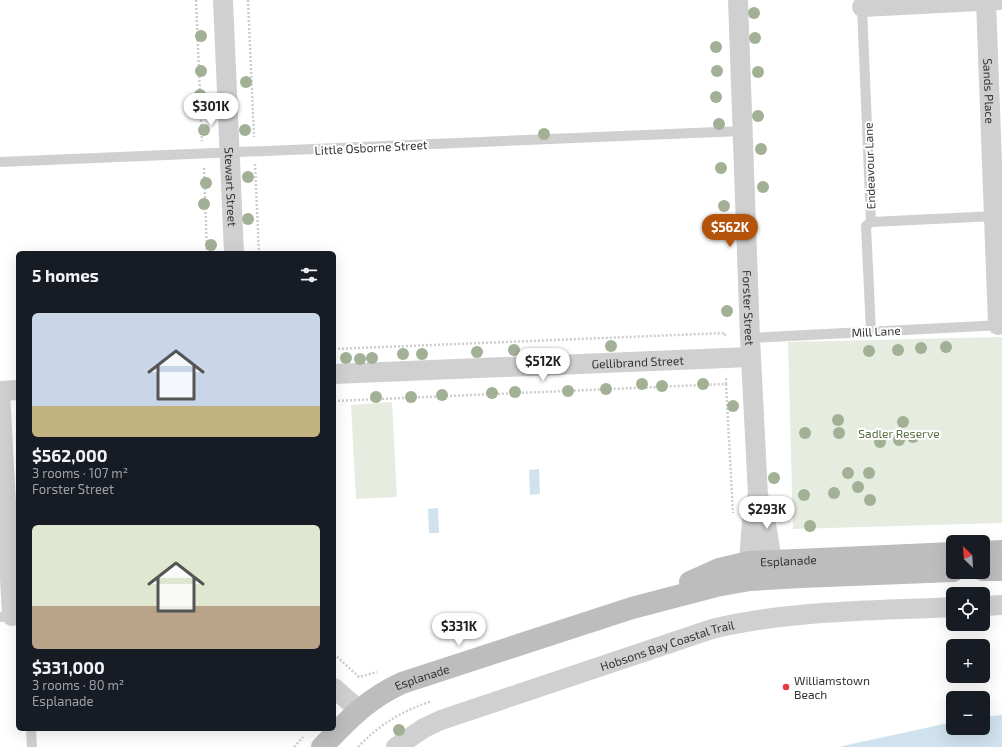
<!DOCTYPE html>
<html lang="en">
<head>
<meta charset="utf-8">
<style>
  body { margin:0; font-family:"Exo 2",sans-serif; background:#242831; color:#f1f3f6; height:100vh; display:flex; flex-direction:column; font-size:15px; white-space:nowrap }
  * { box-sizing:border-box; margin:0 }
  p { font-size:13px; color:#9ea1a6 }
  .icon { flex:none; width:22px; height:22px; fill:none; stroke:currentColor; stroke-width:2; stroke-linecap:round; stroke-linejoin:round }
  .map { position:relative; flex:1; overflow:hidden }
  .sheet { position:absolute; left:16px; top:251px; width:320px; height:480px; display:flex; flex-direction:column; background:#171b24; border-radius:6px; box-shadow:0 4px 16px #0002 }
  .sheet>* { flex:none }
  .needle { width:26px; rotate:335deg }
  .fabs { position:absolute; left:946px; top:535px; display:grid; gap:8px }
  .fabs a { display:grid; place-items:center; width:44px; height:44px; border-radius:6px; background:#171b24; box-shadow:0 4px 16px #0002; font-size:20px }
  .price { position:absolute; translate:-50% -34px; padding:0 9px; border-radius:14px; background:#fff; color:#222; font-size:13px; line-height:26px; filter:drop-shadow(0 1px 2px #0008) }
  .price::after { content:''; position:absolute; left:50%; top:24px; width:12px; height:9px; margin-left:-6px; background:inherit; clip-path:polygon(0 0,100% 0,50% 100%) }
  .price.active { background:#b45309; color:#fff }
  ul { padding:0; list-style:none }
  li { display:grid; align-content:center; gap:8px; height:212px; padding:0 16px }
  li span { display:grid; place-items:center; height:124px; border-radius:6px; color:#555 }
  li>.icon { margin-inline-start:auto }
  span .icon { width:72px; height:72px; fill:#fffc; stroke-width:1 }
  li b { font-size:17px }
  h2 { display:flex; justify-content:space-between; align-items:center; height:48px; padding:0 16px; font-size:17px }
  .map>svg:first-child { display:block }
</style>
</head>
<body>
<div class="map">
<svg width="1002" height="747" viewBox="0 0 1002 747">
  <rect width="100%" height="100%" fill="#fff"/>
  <path fill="#e6ecdf" d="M1002 337V523L793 529 788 342Z
    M392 402 397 497 356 499 351 405Z"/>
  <path fill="#cfe2ee" d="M539 469 540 494 530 495 529 470Z
    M438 508 439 533H429L428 509Z
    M1002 715V747H838L953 722V728H983V717Z"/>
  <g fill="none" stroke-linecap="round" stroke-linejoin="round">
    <path stroke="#cdcdcd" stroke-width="2.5" stroke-dasharray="2 2" stroke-linecap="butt" d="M196 0 202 141
      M248 0 254 137
      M255 164 259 253
      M204 168 207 253
      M334 349 725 333V338
      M726 384 733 513
      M334 401 726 384V377
      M334 654 359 677 377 672
      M294 747 303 737
      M358 747C380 724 402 711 432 701"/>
    <path stroke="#d0d0d0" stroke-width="10" d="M860 4 862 7 871 222 866 226 871 331
      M0 162 742 131
      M871 222 996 216
      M750 338 1002 325
      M0 617 16 616
      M31 729 32 747"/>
    <g stroke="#d0d0d0" stroke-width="20">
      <path id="s1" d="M223 0 234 253"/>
      <path id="s2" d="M738 0 750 338 758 495 766 524 772 561"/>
      <path id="s3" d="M986 1 998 325"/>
      <path d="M862 7 999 0"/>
      <path id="s4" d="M334 374 750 357"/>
      <path d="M0 391 12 616"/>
      <path d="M0 391 18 390"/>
      <path d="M749 562 752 522 757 497"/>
      <path d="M983 606 1002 605"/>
      <path d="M334 688 358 709"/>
      <path id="s5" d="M396 747 424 728 441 720 712 629C790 610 873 611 953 607"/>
    </g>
    <g stroke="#bdbdbd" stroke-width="22">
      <path d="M983 552 1002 551"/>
      <path d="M983 570H1002"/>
      <path id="s6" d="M690 582 719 569 749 562 953 553"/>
      <path id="s7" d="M322 747C348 720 367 699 402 683L632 608 716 586 750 580 801 577 953 571"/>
    </g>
  </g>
  <g fill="#a2b095">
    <circle cx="754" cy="13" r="6"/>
    <circle cx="201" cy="36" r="6"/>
    <circle cx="755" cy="38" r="6"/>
    <circle cx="716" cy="47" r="6"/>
    <circle cx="201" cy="71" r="6"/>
    <circle cx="717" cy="71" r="6"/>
    <circle cx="758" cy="72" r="6"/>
    <circle cx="246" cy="82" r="6"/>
    <circle cx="200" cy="95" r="6"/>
    <circle cx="716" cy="97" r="6"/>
    <circle cx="758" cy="116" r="6"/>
    <circle cx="719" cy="124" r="6"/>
    <circle cx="204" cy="130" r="6"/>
    <circle cx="245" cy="130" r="6"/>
    <circle cx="544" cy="134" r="6"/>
    <circle cx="761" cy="149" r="6"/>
    <circle cx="721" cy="168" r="6"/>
    <circle cx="248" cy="177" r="6"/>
    <circle cx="206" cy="183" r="6"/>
    <circle cx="763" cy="187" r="6"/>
    <circle cx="204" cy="204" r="6"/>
    <circle cx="724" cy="206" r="6"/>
    <circle cx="248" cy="219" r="6"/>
    <circle cx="211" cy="245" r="6"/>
    <circle cx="727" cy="311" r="6"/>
    <circle cx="611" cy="346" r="6"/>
    <circle cx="946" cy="347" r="6"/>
    <circle cx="921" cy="348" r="6"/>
    <circle cx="514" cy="350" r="6"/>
    <circle cx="898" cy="350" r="6"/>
    <circle cx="869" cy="351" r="6"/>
    <circle cx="477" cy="352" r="6"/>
    <circle cx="403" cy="354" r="6"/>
    <circle cx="422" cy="354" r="6"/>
    <circle cx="346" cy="358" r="6"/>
    <circle cx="372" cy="358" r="6"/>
    <circle cx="360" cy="359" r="6"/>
    <circle cx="642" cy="384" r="6"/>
    <circle cx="703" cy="384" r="6"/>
    <circle cx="662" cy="386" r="6"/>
    <circle cx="606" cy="389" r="6"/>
    <circle cx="568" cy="391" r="6"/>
    <circle cx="515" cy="392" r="6"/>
    <circle cx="492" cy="393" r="6"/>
    <circle cx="442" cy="395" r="6"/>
    <circle cx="376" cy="397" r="6"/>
    <circle cx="411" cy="397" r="6"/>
    <circle cx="733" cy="406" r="6"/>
    <circle cx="838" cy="420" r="6"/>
    <circle cx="903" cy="422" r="6"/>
    <circle cx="805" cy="433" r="6"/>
    <circle cx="839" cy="433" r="6"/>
    <circle cx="913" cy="437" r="6"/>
    <circle cx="899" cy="440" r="6"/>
    <circle cx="880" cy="442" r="6"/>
    <circle cx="848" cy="473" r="6"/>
    <circle cx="869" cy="473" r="6"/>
    <circle cx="774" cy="478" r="6"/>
    <circle cx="858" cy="487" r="6"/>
    <circle cx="834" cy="493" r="6"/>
    <circle cx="804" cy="495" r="6"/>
    <circle cx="870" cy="500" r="6"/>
    <circle cx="810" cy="526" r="6"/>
    <circle cx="399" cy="730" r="6"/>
  </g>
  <circle fill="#e63946" stroke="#fff" stroke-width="1.5" cx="786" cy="687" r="4"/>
  <g text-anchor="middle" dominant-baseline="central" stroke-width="4" stroke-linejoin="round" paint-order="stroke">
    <g font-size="12" fill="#333" stroke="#fff">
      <text stroke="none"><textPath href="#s3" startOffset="90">Sands Place</textPath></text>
      <text transform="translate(371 147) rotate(-3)">Little Osborne Street</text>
      <text transform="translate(869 166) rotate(-92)">Endeavour Lane</text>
      <text stroke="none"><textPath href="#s1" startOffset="187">Stewart Street</textPath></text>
      <text stroke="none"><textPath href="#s2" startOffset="308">Forster Street</textPath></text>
      <text transform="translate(876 331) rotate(-3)">Mill Lane</text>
      <text stroke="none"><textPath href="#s4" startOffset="304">Gellibrand Street</textPath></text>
      <text stroke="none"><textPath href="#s6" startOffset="102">Esplanade</textPath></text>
      <text stroke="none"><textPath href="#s5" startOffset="291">Hobsons Bay Coastal Trail</textPath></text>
      <text stroke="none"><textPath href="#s7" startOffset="124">Esplanade</textPath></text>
    </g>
    <g font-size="12" fill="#56703f" stroke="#fff">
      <text x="899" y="433">Sadler Reserve</text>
    </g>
    <g font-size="12" fill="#333" stroke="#fff" text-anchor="start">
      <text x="794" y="680">Williamstown<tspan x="794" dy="14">Beach</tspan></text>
    </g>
  </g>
</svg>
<div class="fabs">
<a><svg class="needle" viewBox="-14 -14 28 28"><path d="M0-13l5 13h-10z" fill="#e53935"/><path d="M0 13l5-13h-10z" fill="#9ea1a6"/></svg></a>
<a><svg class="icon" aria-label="locate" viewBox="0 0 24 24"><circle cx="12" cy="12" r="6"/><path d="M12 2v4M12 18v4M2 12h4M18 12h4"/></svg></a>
<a>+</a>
<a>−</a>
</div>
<b class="price" style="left:211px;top:127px">$301K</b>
<b class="price active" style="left:730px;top:248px">$562K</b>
<b class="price" style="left:543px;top:382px">$512K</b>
<b class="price" style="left:767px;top:530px">$293K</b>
<b class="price" style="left:459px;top:647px">$331K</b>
<section class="sheet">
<h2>5 homes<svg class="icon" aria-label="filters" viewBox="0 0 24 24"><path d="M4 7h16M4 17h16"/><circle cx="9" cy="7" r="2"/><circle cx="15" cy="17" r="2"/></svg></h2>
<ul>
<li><span style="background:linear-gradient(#c9d6e8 75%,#c2b280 0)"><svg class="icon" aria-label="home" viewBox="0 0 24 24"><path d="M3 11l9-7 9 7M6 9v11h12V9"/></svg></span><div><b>$562,000</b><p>3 rooms · 107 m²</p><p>Forster Street</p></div></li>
<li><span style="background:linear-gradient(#dfe7d0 65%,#b9a48a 0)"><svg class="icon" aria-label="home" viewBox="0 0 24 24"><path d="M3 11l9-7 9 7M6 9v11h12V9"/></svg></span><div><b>$331,000</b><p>3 rooms · 80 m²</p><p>Esplanade</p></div></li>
</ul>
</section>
</div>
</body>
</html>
